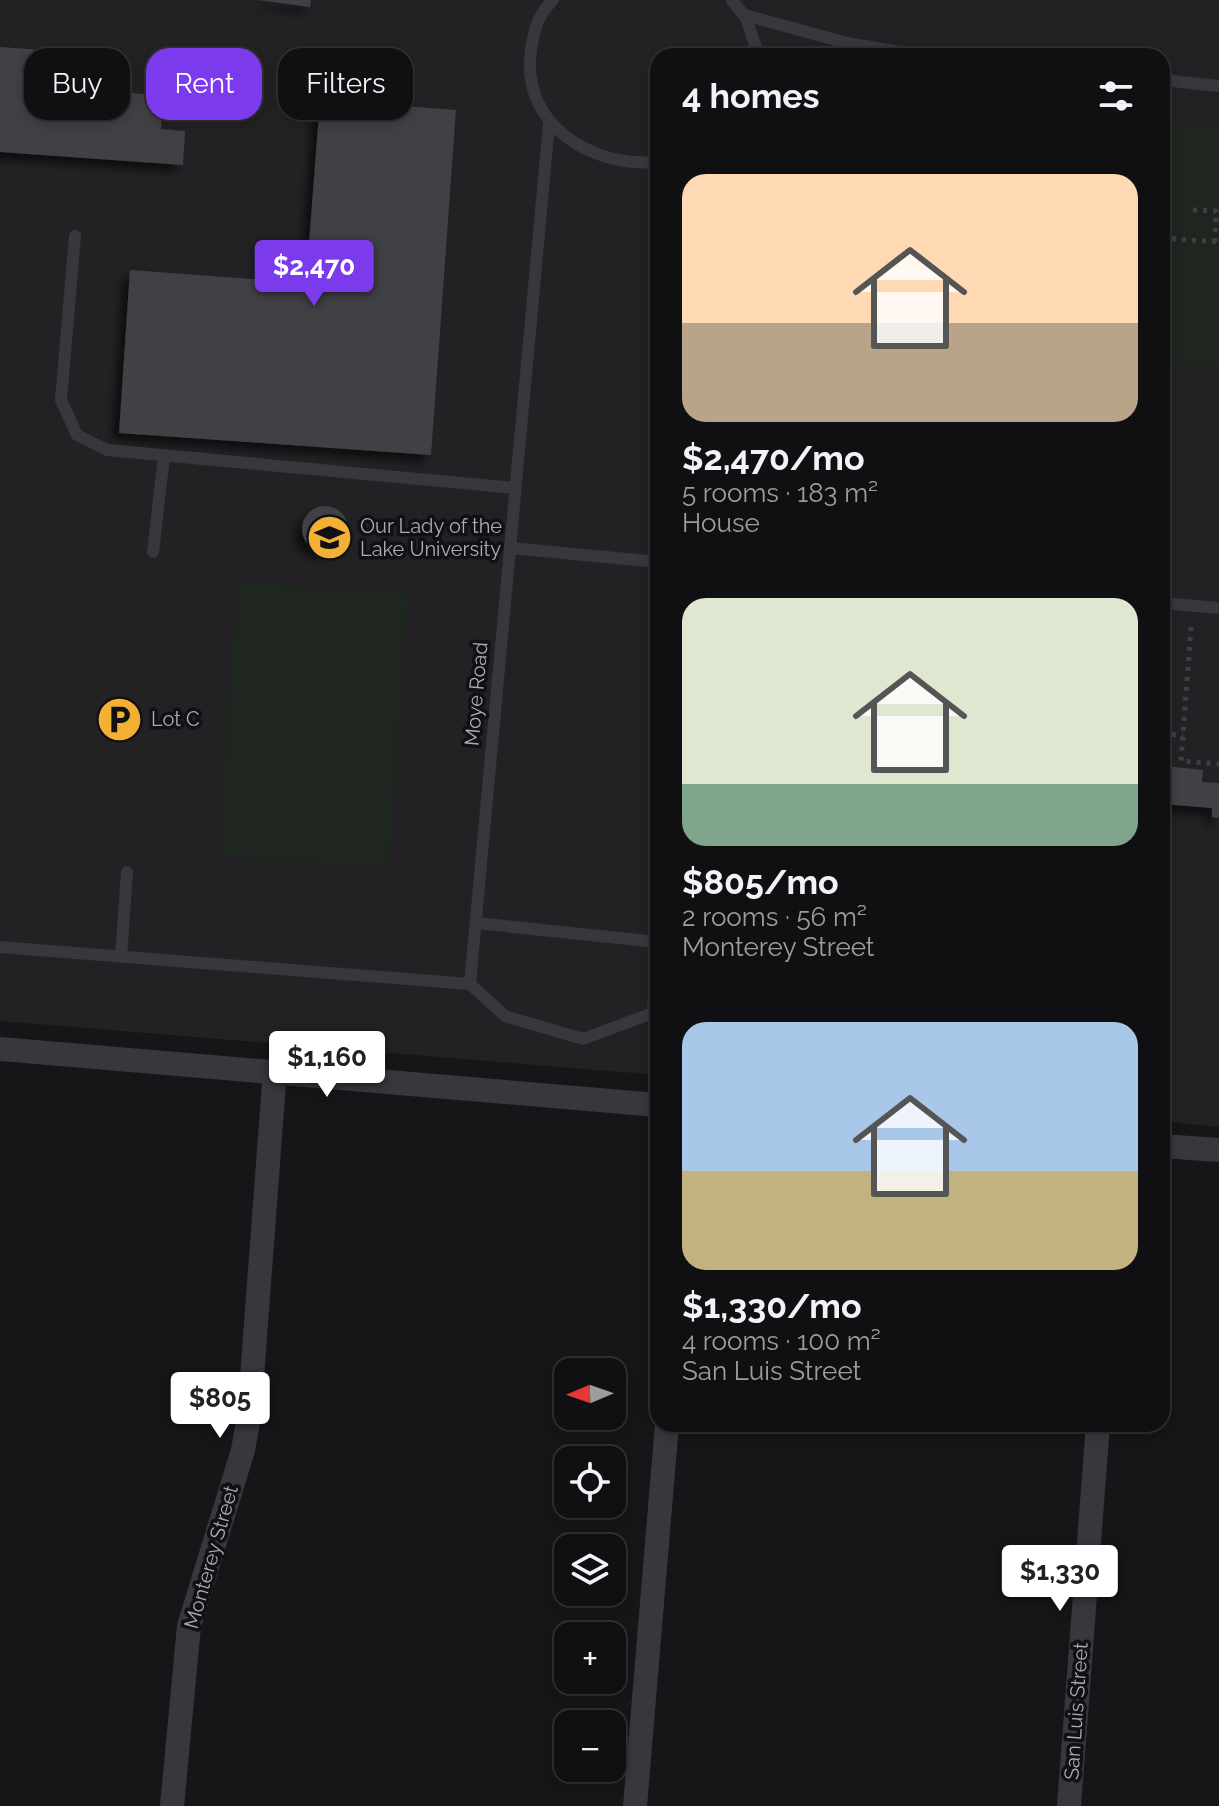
<!DOCTYPE html>
<html lang="en">
<head>
<meta charset="utf-8">
<style>
  body { margin:0; font-family:Raleway,sans-serif; background:#1e1e20; color:#f1f3f6; height:100vh; display:flex; flex-direction:column; font-size:30px; white-space:nowrap }
  * { box-sizing:border-box; margin:0 }
  p { font-size:26px; color:#9c9d9f }
  .icon { flex:none; width:44px; height:44px; fill:none; stroke:currentColor; stroke-width:2; stroke-linecap:round; stroke-linejoin:round }
  .map { position:relative; flex:1; overflow:hidden }
  .details { position:absolute; left:650px; top:48px; width:520px; height:1384px; display:flex; flex-direction:column; background:#101012; border-radius:24px; box-shadow:0 4px 12px #0003,0 0 0 2px #303032 }
  .details>* { flex:none }
  .banner { position:absolute; left:24px; top:48px; width:506px; height:72px; display:flex; gap:16px }
  .needle { width:52px; rotate:268deg }
  .fabs { position:absolute; left:554px; top:1358px; display:grid; gap:16px }
  .fabs a { display:grid; place-items:center; width:72px; height:72px; border-radius:16px; background:#101012; box-shadow:0 4px 12px #0003,0 0 0 2px #303032; font-size:40px }
  .price { position:absolute; translate:-50% -68px; padding:0 18px; border-radius:8px; background:#fff; color:#222; font-size:26px; line-height:52px; filter:drop-shadow(0 2px 4px #0008) }
  .price::after { content:''; position:absolute; left:50%; top:48px; width:24px; height:18px; margin-left:-12px; background:inherit; clip-path:polygon(0 0,100% 0,50% 100%) }
  .price.active { background:#7c3aed; color:#fff }
  ul { padding:0; list-style:none }
  li { display:grid; align-content:center; gap:16px; height:424px; padding:0 32px }
  li span { display:grid; place-items:center; height:248px; border-radius:24px; color:#555 }
  li>.icon { margin-inline-start:auto }
  span .icon { width:144px; height:144px; fill:#fffc; stroke-width:1 }
  li b { font-size:34px }
  h2 { display:flex; justify-content:space-between; align-items:center; height:96px; padding:0 32px; font-size:34px }
  .pill { padding:0 28px; border-radius:24px; background:#101012; box-shadow:0 4px 12px #0003,0 0 0 2px #303032; font-size:28px; line-height:72px }
  .pill.active { background:#7c3aed; color:#fff }
  .map>svg:first-child { display:block }
</style>
</head>
<body>
<div class="map">
<svg width="1219" height="1806" viewBox="0 0 1219 1806">
  <defs>
    <filter id="shadow"><feDropShadow dx="-7" dy="7" stdDeviation="4" flood-color="#0009"/></filter>
  </defs>
  <rect width="100%" height="100%" fill="#161618"/>
  <path fill="#222225" d="M0 0H1219V1127L1162 1121V56H658V1075L0 1021Z"/>
  <path fill="#1e261f" d="M1162 124 1219 128V367L1162 363Z
    M237 582 408 593 389 868 218 856Z"/>
  <path fill="#404145" filter="url(#shadow)" d="M258 0H311L310 7Z
    M0 47 55 51 53 88 43 87 42 114 76 116 77 90 163 95 161 129 185 131 183 165 0 152Z
    M320 100 456 110 431 455 119 433 130 270 306 283Z
    M302 529a23 23 0 1 1 46 0a23 23 0 1 1-46 0Z
    M1165 766 1203 770 1202 782 1219 783V818L1212 817V808L1162 804Z"/>
  <g fill="none" stroke-linecap="round" stroke-linejoin="round">
    <path stroke="#3d3f44" stroke-width="5" stroke-dasharray="4 6" stroke-linecap="butt" d="M1193 210 1216 211 1215 242
      M1162 238 1219 242
      M1191 627 1181 761 1219 764
      M1162 734 1183 735"/>
    <path stroke="#37383d" stroke-width="12" d="M553 0C538 15 534 29 531 50 520 124 591 168 658 162
      M732 0 746 18 759 56
      M745 15 847 43 922 56
      M1162 80 1219 86
      M75 236 61 400 77 435 107 450 515 488
      M510 548 658 562
      M153 552 164 456
      M1162 603 1219 608
      M476 923 657 942
      M0 947 470 984
      M121 957 127 872
      M470 984 549 124
      M470 984 505 1016 583 1039 653 1013 658 932"/>
    <path stroke="#37383d" stroke-width="24" d="M0 1049 658 1105
      M1162 1146 1219 1150
      M172 1806 189 1626 243 1450 249 1417 275 1070
      M635 1806 667 1424
      M1069 1806 1098 1424"/>
  </g>
  <defs>
    <symbol id="university-disc" viewBox="-11 -11 22 22"><circle r="9.5" fill="#f2b134" stroke="#111113"/><path d="M0-5L7-2L0 1L-7-2ZM-4 1L0 2.5L4 1V4Q0 6-4 4Z" fill="#111"/></symbol>
    <symbol id="parking-disc" viewBox="-11 -11 22 22"><circle r="9.5" fill="#f2b134" stroke="#111113"/><path d="M-3.5-5.5H1a3.5 3.5 0 0 1 0 7H-1V5.5H-3.5ZM-1-3.4V-.6H.8a1.4 1.4 0 0 0 0-2.8Z" fill="#111"/></symbol>
  </defs>
  <g fill-rule="evenodd">
    <use href="#university-disc" x="304" y="512" width="51" height="51"/>
    <use href="#parking-disc" x="94" y="694" width="51" height="51"/>
  </g>
  <g text-anchor="middle" dominant-baseline="central" stroke-width="7" stroke-linejoin="round" paint-order="stroke">
    <g font-size="20" fill="#a8adb8" stroke="#111113" text-anchor="start">
      <text x="360" y="526">Our Lady of the<tspan x="360" dy="23">Lake University</tspan></text>
      <text x="151" y="719">Lot C</text>
    </g>
    <g font-size="20" fill="#a8adb8" stroke="#111113">
      <text transform="translate(476 694) rotate(-85)">Moye Road</text>
      <text transform="translate(211 1557) rotate(-74)">Monterey Street</text>
      <text transform="translate(1076 1711) rotate(-86)">San Luis Street</text>
    </g>
  </g>
</svg>
<div class="fabs">
<a><svg class="needle" viewBox="-14 -14 28 28"><path d="M0-13l5 13h-10z" fill="#e53935"/><path d="M0 13l5-13h-10z" fill="#9c9d9f"/></svg></a>
<a><svg class="icon" aria-label="locate" viewBox="0 0 24 24"><circle cx="12" cy="12" r="6"/><path d="M12 2v4M12 18v4M2 12h4M18 12h4"/></svg></a>
<a><svg class="icon" aria-label="layers" viewBox="0 0 24 24"><path d="M12 4l9 5-9 5-9-5zM3 14l9 5 9-5"/></svg></a>
<a>+</a>
<a>−</a>
</div>
<b class="price active" style="left:314px;top:308px">$2,470</b>
<b class="price" style="left:327px;top:1099px">$1,160</b>
<b class="price" style="left:220px;top:1440px">$805</b>
<b class="price" style="left:1060px;top:1613px">$1,330</b>
<div class="banner">
<a class="pill">Buy</a>
<a class="pill active">Rent</a>
<a class="pill">Filters</a>
</div>
<section class="details">
<h2>4 homes<svg class="icon" aria-label="filters" viewBox="0 0 24 24"><path d="M4 7h16M4 17h16"/><circle cx="9" cy="7" r="2"/><circle cx="15" cy="17" r="2"/></svg></h2>
<ul>
<li><span style="background:linear-gradient(#ffd9b3 60%,#b9a48a 0)"><svg class="icon" aria-label="home" viewBox="0 0 24 24"><path d="M3 11l9-7 9 7M6 9v11h12V9"/></svg></span><div><b>$2,470/mo</b><p>5 rooms · 183 m²</p><p>House</p></div></li>
<li><span style="background:linear-gradient(#dfe7d0 75%,#7fa58c 0)"><svg class="icon" aria-label="home" viewBox="0 0 24 24"><path d="M3 11l9-7 9 7M6 9v11h12V9"/></svg></span><div><b>$805/mo</b><p>2 rooms · 56 m²</p><p>Monterey Street</p></div></li>
<li><span style="background:linear-gradient(#a9c7e8 60%,#c2b280 0)"><svg class="icon" aria-label="home" viewBox="0 0 24 24"><path d="M3 11l9-7 9 7M6 9v11h12V9"/></svg></span><div><b>$1,330/mo</b><p>4 rooms · 100 m²</p><p>San Luis Street</p></div></li>
</ul>
</section>
</div>
</body>
</html>
